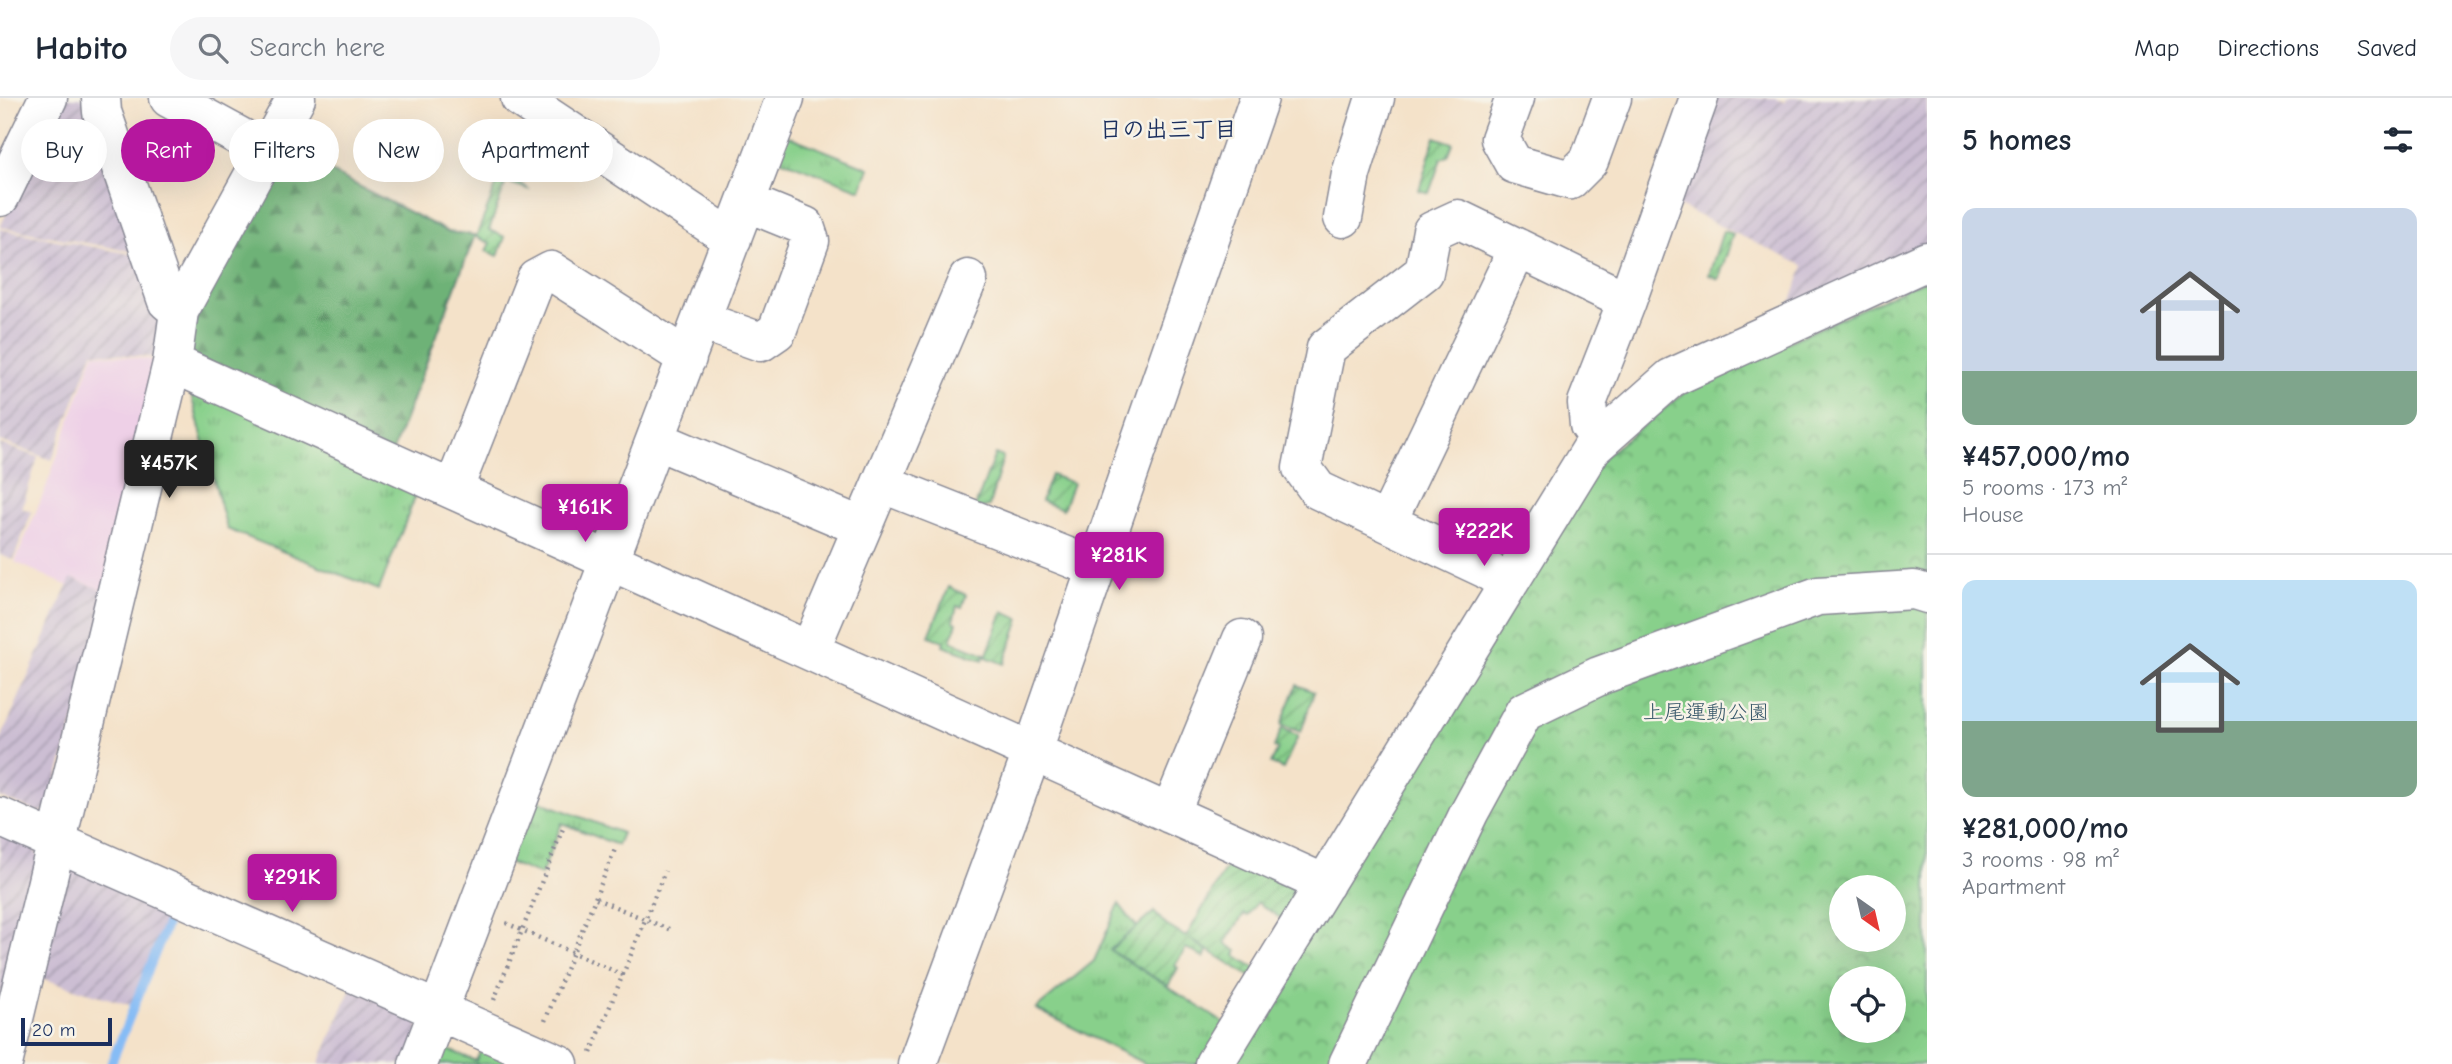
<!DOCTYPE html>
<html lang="en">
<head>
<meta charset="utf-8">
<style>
  body { margin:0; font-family:"Comic Neue","Klee One",sans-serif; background:#f6f6f7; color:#1f2937; height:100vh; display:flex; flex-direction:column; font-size:26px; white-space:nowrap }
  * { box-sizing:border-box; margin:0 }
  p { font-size:23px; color:#747a83 }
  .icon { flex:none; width:38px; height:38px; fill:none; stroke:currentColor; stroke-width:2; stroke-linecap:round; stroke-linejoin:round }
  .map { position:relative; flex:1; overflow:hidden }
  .details { display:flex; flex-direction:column; background:#fff; width:525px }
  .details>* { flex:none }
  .guide { position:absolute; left:21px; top:21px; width:665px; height:63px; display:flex; gap:14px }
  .needle { width:46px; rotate:146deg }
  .fabs { position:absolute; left:1829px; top:777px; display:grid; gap:14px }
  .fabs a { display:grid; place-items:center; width:77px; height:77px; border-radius:50%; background:#fff; box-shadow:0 7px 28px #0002; font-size:35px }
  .scale { position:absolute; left:21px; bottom:18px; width:91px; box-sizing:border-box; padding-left:7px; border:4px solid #1b2f5e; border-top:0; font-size:19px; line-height:24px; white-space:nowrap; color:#1b2f5e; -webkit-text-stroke:5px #f7f3e8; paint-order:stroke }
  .price { position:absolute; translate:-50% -60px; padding:0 16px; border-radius:7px; background:#b5179e; color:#fff; font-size:23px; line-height:46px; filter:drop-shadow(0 2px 4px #0008) }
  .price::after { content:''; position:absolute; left:50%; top:42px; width:21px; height:16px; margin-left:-10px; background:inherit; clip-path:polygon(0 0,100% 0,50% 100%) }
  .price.selected { background:#222; color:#fff }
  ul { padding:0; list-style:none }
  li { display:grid; align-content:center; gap:14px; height:371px; padding:0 35px }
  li+li { border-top:2px solid #e0e1e3 }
  li span { display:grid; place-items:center; height:217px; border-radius:14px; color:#555 }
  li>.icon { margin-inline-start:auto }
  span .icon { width:126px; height:126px; fill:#fffc; stroke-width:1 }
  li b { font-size:30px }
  h2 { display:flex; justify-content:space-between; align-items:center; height:84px; padding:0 35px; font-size:30px }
  .chip { padding:0 24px; border-radius:32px; background:#fff; box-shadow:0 7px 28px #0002; font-size:24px; line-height:63px }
  .chip.selected { background:#b5179e; color:#fff }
  header { display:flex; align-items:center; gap:42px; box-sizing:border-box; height:98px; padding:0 35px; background:#fff; border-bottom:2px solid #e0e1e3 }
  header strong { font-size:33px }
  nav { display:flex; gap:38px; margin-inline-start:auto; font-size:24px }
  .search { width:490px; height:63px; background:#f6f6f7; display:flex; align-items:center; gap:18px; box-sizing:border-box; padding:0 24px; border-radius:38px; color:#747a83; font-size:26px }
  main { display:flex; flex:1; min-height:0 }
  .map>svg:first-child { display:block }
</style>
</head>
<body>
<header>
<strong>Habito</strong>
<div class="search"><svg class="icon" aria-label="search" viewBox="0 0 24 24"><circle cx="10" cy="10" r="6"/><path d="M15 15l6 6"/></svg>Search here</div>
<nav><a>Map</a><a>Directions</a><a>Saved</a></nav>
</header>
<main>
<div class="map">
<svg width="1927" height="966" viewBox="0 0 1927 966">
  <defs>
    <pattern id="industrial-furrows" width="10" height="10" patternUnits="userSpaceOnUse" patternTransform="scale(1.75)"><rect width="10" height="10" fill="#ccbed3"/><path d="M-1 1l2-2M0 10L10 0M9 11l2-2" fill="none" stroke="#a59bae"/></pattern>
    <pattern id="grass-tufts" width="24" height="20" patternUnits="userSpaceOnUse" patternTransform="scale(1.75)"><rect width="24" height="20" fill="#88d08b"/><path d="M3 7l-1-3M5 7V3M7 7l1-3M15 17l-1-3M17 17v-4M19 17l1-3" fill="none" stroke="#6ea975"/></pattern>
    <pattern id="forest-firs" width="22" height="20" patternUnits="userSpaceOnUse" patternTransform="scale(1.75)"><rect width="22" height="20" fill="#6eb277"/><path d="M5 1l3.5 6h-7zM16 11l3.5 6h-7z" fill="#5a9165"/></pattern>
    <pattern id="park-crowns" width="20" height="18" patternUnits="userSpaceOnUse" patternTransform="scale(1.75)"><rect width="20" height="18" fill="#88d08b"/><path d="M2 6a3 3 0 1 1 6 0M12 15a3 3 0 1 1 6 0" fill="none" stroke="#6ea975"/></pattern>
    <pattern id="garden-furrows" width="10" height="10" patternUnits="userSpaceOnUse" patternTransform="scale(1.75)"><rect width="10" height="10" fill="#88d08b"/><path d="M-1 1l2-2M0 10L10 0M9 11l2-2" fill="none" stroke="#6ea975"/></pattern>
  </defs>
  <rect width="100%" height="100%" fill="#f7f3e8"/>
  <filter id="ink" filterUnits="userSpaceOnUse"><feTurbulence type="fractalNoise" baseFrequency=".0143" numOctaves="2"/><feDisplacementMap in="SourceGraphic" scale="14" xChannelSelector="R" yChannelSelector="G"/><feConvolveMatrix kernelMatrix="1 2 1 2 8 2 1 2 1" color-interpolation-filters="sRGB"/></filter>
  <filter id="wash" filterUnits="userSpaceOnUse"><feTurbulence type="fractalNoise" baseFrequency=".00686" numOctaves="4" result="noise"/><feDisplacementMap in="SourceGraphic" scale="28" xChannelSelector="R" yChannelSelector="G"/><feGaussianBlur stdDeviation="1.57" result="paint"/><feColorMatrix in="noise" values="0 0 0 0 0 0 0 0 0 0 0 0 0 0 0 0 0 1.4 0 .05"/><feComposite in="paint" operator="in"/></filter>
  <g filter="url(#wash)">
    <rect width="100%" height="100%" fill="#f4e2c9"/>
    <path fill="#eed0e7" d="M94 255 163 263 111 495 72 480 68 488 15 464 45 392Z"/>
    <path fill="url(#industrial-furrows)" d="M63 0H92L140 155 0 129Z
      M1707 0H1777L1785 4 1787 0H1927V147L1787 213 1804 168 1670 104Z
      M0 131 141 158 161 227 160 260 93 254 52 362 0 343Z
      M0 346 38 359 22 410 32 414 13 462 0 457Z
      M71 480 111 495 50 706 41 715 0 699V643Z
      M0 735 34 750 41 764 0 938Z
      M72 766 169 811 130 907 34 878 62 771Z
      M351 890 420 922 411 966H319Z"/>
    <path fill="url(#grass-tufts)" stroke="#528074" stroke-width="2" d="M783 36 869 70 861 92 774 59Z
      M186 278 421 384 379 492 227 431Z
      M529 699 622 735 617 747 562 725 541 777 504 763Z
      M1119 806 1137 829 1111 852 1230 929 1206 966H1145L1036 911 1094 863Z
      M439 948 476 963 482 950 519 966H431Z"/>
    <path fill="url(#forest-firs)" stroke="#44706a" stroke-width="2" d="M283 49 448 134 475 137 392 355 183 253 212 184Z"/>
    <path fill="url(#park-crowns)" stroke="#528074" stroke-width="2" fill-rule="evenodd" d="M1927 181V966H1228L1600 362 1695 286ZM1841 789H1894V842H1841ZM1841 880H1894V933H1841Z"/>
    <path fill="url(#garden-furrows)" stroke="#528074" stroke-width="2" d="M1435 39 1453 45 1448 58 1441 61 1429 95 1419 92Z
      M502 73 530 92 506 84 489 132 505 139 498 158 486 153 490 145 476 139Z
      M1723 133 1733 136 1719 181 1709 177Z
      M995 356 1003 359 989 408 974 412Z
      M1051 377 1073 385 1063 411 1041 403Z
      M949 489 966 497 962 509 957 508 953 523 957 525 951 543 985 556 983 562 943 548 944 543 929 538Z
      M1003 514 1020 521 1004 566 986 559Z
      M1297 587 1314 594 1301 634 1281 627Z
      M1282 630 1298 638 1283 671 1271 666 1278 651 1274 649Z
      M1234 756 1310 788 1286 824 1257 804 1248 818 1244 816 1225 845 1237 853 1235 857 1257 871 1253 880 1190 841 1207 853 1204 860 1186 850 1175 867 1178 870 1168 888 1110 852 1154 814 1166 827 1186 839Z"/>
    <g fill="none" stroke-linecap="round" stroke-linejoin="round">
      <path stroke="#86bcf5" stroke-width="9" d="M111 966 167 826"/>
    </g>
  </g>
  <g filter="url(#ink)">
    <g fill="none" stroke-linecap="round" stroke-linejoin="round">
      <defs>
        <path id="minor" d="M101 0 102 14 167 203 179 213
          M169 0 268 54
          M520 0 732 141
          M1515 0 1500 41 1514 66 1570 82 1589 63 1612 0
          M0 99 48 0
          M1343 120 1351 76 1375 0
          M702 223 761 244 777 233 810 143 805 128 746 104
          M172 265C558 436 941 612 1325 786
          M656 342 862 429
          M1601 342 1589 327 1587 305 1627 203 1699 0
          M881 385 1096 470
          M454 390 536 181 551 173 687 260
          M1387 424 1518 150
          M1508 487 1486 471 1318 392 1302 370 1326 250 1424 174 1432 133 1458 121 1627 203
          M810 552 968 181
          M1170 716 1242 541
          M0 719 559 966
          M3 966 172 265 179 213 296 0
          M418 966 785 0
          M917 966 1032 655 1259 0
          M1214 966 1592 350 1671 280 1927 163
          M1348 966 1469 715 1524 614 1599 578 1818 498 1914 492 1927 496"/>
      </defs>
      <use href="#minor" stroke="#888894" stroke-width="41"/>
      <path stroke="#888894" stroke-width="4.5" stroke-dasharray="2 5" stroke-linecap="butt" d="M596 801 671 832
        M506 825 623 877
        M494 902 564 728
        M545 923 616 749
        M591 955 665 773"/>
      <use href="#minor" stroke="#fff" stroke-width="38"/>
    </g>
  </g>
  <g text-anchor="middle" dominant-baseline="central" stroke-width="5" stroke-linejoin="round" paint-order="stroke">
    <g font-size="21" fill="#365769" stroke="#f7f3e8">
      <text x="1706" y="614">上尾運動公園</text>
    </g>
    <g font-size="23" font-weight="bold" fill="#1b2f5e" stroke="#f7f3e8">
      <text x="1168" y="31">日の出三丁目</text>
    </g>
  </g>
</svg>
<div class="fabs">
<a><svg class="needle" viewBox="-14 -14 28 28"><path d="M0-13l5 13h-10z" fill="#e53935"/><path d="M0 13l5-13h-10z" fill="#747a83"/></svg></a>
<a><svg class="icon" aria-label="locate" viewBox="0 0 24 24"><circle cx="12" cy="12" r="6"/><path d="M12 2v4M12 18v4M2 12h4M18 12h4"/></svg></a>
</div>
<div class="scale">20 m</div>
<b class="price selected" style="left:169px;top:402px">¥457K</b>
<b class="price" style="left:585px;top:446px">¥161K</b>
<b class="price" style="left:1484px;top:470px">¥222K</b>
<b class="price" style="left:1119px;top:494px">¥281K</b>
<b class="price" style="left:292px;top:816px">¥291K</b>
<div class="guide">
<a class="chip">Buy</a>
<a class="chip selected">Rent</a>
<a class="chip">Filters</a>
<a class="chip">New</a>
<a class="chip">Apartment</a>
</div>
</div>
<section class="details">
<h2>5 homes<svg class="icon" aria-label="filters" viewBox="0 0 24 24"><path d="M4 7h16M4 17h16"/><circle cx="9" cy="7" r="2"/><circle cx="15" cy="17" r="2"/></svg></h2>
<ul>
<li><span style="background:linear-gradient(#c9d6e8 75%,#7fa58c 0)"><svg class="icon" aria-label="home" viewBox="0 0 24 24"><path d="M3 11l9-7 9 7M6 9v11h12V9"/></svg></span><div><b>¥457,000/mo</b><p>5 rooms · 173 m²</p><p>House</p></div></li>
<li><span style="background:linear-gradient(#bfe0f5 65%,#7fa58c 0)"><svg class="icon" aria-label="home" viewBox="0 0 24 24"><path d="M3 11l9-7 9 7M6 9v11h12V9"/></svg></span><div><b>¥281,000/mo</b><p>3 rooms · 98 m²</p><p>Apartment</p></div></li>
</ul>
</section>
</main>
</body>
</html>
